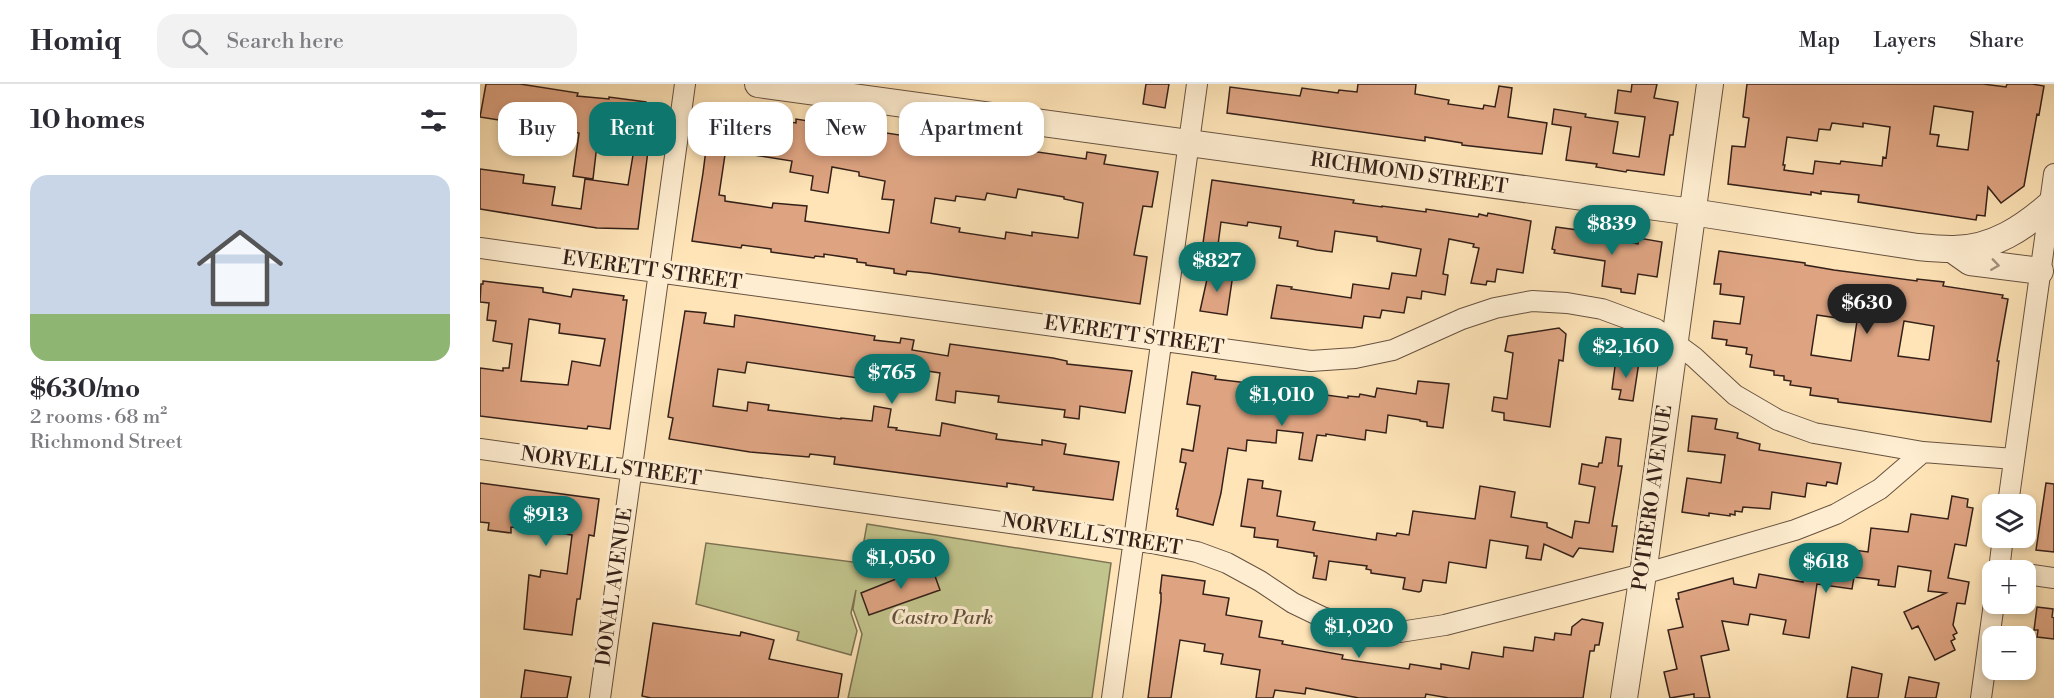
<!DOCTYPE html>
<html lang="en">
<head>
<meta charset="utf-8">
<style>
  body { margin:0; font-family:"Libre Bodoni",serif; background:#f2f2f3; color:#2b2b33; height:100vh; display:flex; flex-direction:column; font-size:22px; white-space:nowrap }
  * { box-sizing:border-box; margin:0 }
  p { font-size:20px; color:#7c7c81 }
  .icon { flex:none; width:33px; height:33px; fill:none; stroke:currentColor; stroke-width:2; stroke-linecap:round; stroke-linejoin:round }
  .map { position:relative; flex:1; overflow:hidden }
  .details { display:flex; flex-direction:column; background:#fff; width:480px }
  .details>* { flex:none }
  .banner { position:absolute; left:18px; top:18px; width:570px; height:54px; display:flex; gap:12px }
  .controls { position:absolute; left:1502px; top:410px; display:grid; gap:12px }
  .controls a { display:grid; place-items:center; width:54px; height:54px; border-radius:12px; background:#fff; box-shadow:0 3px 9px #0003; font-size:30px }
  .price { position:absolute; translate:-50% -51px; padding:0 14px; border-radius:21px; background:#0f766e; color:#fff; font-size:20px; line-height:39px; filter:drop-shadow(0 2px 3px #0008) }
  .price::after { content:''; position:absolute; left:50%; top:36px; width:18px; height:14px; margin-left:-9px; background:inherit; clip-path:polygon(0 0,100% 0,50% 100%) }
  .price.selected { background:#222; color:#fff }
  ul { padding:0; list-style:none }
  li { display:grid; align-content:center; gap:12px; height:318px; padding:0 30px }
  li+li { border-top:2px solid #e1e1e2 }
  li span { display:grid; place-items:center; height:186px; border-radius:18px; color:#555 }
  li>.icon { margin-inline-start:auto }
  span .icon { width:108px; height:108px; fill:#fffc; stroke-width:1 }
  li b { font-size:26px }
  h2 { display:flex; justify-content:space-between; align-items:center; height:72px; padding:0 30px; font-size:26px }
  .pill { padding:0 21px; border-radius:18px; background:#fff; box-shadow:0 3px 9px #0003; font-size:21px; line-height:54px }
  .pill.selected { background:#0f766e; color:#fff }
  header { display:flex; align-items:center; gap:36px; box-sizing:border-box; height:84px; padding:0 30px; background:#fff; border-bottom:2px solid #e1e1e2 }
  header strong { font-size:28px }
  nav { display:flex; gap:33px; margin-inline-start:auto; font-size:21px }
  .search { width:420px; height:54px; background:#f2f2f3; display:flex; align-items:center; gap:15px; box-sizing:border-box; padding:0 21px; border-radius:18px; color:#7c7c81; font-size:22px }
  main { display:flex; flex:1; min-height:0 }
  .map>svg:first-child { display:block }
</style>
</head>
<body>
<header>
<strong>Homiq</strong>
<div class="search"><svg class="icon" aria-label="search" viewBox="0 0 24 24"><circle cx="10" cy="10" r="6"/><path d="M15 15l6 6"/></svg>Search here</div>
<nav><a>Map</a><a>Layers</a><a>Share</a></nav>
</header>
<main>
<section class="details">
<h2>10 homes<svg class="icon" aria-label="filters" viewBox="0 0 24 24"><path d="M4 7h16M4 17h16"/><circle cx="9" cy="7" r="2"/><circle cx="15" cy="17" r="2"/></svg></h2>
<ul>
<li><span style="background:linear-gradient(#c9d6e8 75%,#8fb573 0)"><svg class="icon" aria-label="home" viewBox="0 0 24 24"><path d="M3 11l9-7 9 7M6 9v11h12V9"/></svg></span><div><b>$630/mo</b><p>2 rooms · 68 m²</p><p>Richmond Street</p></div></li>
</ul>
</section>
<div class="map">
<svg width="1574" height="614" viewBox="0 0 1574 614">
  <rect width="100%" height="100%" fill="#fee4b7"/>
  <filter id="stains"><feTurbulence type="fractalNoise" baseFrequency=".00333" numOctaves="4"/><feColorMatrix values="0 0 0 0 .2 0 0 0 0 .09 0 0 0 0 .02 0 0 0 .5 -.17"/></filter>
  <radialGradient id="worn" r=".72"><stop offset=".6" stop-color="#630" stop-opacity="0"/><stop offset="1" stop-color="#630" stop-opacity=".3"/></radialGradient>
  <path fill="#c2c48d" stroke="#7c7253" stroke-width="1.5" d="M387 440 631 479 612 614H368L382 550 373 525 376 506 371 529 377 547 371 571 317 556 319 548 216 520 226 459 380 479Z"/>
  <path fill="#dea482" stroke="#352119" stroke-width="1.5" fill-rule="evenodd" d="M6 0H40L98 9 97 12 129 15V13L166 18V21L171 22 166 58 118 52 113 95 93 92 99 49 0 33Z
    M666 0H689L685 24 663 20Z
    M878 0H936L935 10 969 16 968 20 1003 25 1004 21 1015 23 1019 2 1032 4 1028 33 1067 39 1062 70 982 61V59L945 53V57L747 29 750 3 820 12 822 4 858 9 859 6 877 8Z
    M1152 0H1177L1174 14 1198 18 1193 51H1190L1184 91 1147 86 1146 88 1116 83 1117 80 1086 76 1091 43 1072 40 1074 25 1106 30 1105 33 1138 38 1133 69 1159 73 1165 33 1135 29 1138 6 1151 8Z
    M1267 0H1503L1526 3 1527 0H1552L1564 2 1559 31 1557 30 1544 102 1521 119 1508 103 1505 132 1497 131 1496 136 1378 118 1379 111 1341 107V110L1331 108V111L1248 100 1252 62 1265 63 1269 34 1263 33ZM1454 22 1493 28 1488 66 1457 62 1459 51 1450 50ZM1352 39 1383 43V39L1410 43 1406 74 1403 73 1402 82 1361 77 1360 80 1335 77 1333 90 1304 86 1305 81H1303L1307 53 1337 57 1339 45 1350 46Z
    M231 26 316 39V35L536 69 537 65 606 75 607 68 626 71 624 80 678 88 672 123 663 122 654 171 667 173 660 220 448 189 427 187 426 191 414 189V185L386 181V179L377 178V175L344 170V173L335 172 334 174 291 168V165L262 161 261 164 212 157 223 89ZM246 64 274 68V71L312 77 310 88 333 92 331 106 348 109 352 83 379 88V92L405 97 402 115 414 116 409 149 325 137 327 122 293 119 292 124 245 117V112L239 111ZM538 105 584 113V115L603 119 598 154 552 148V152L526 148 525 155 479 148 480 144 451 139 455 114 475 117 476 112 505 116 507 109 536 114Z
    M154 65 168 67 158 145 117 144 0 125V85L44 91 43 99 75 103 72 121 101 125 105 95 148 101Z
    M732 96 874 116 873 119 902 123V122L946 128V125L998 133 999 130 1007 132 1008 129 1051 137 1043 189 1017 185 1015 198 1007 197 1006 201 991 199 999 164 993 163 994 160 969 155 963 190 968 191 965 211 942 207 941 215 927 213 924 229 902 226 900 234 884 232 882 244 791 234 797 201 812 203 811 205 871 214 873 200 909 205 912 189 936 192 941 165 897 157V153L855 147 852 168 837 166 817 162 818 157 799 154 801 143 768 138 767 142 741 138 738 161 723 159Z
    M1076 143 1134 151 1133 156 1158 160 1159 154 1182 158 1177 193 1158 190 1155 210 1141 208V205L1122 202 1125 177 1074 169 1075 166 1072 165Z
    M1239 167 1325 179V181L1354 186 1437 197V195L1464 198 1463 202 1523 211 1522 214 1528 215 1517 277H1519L1511 338 1358 318V315L1330 311 1331 304 1310 301 1311 297 1304 296V292L1294 291V287L1270 283 1272 271 1266 270 1267 264 1246 261 1247 256 1232 254 1234 237 1260 240 1264 213 1240 210 1241 200H1234ZM1337 231 1377 237 1371 277 1331 271ZM1424 237 1454 242 1449 276 1418 272Z
    M729 186 753 190 747 231 720 227Z
    M3 197 63 204V208L91 213 93 205 144 212 143 216H147L130 345 108 342 107 345 0 332V284L23 287V284H29L32 260 13 257 16 237 7 236 9 219 0 218 1 200H3ZM49 235 80 240 79 249 125 255 120 282 92 277 88 301 41 297Z
    M205 227 226 229 224 239 254 243 255 231 395 252 394 256 420 259 421 254 434 256 432 266 468 272 470 260 573 274 587 277V280L652 287 645 329 600 322 599 335 584 333 585 326 518 318 519 312 476 307 475 319 456 316 460 289 428 284 427 294 380 286 378 294 267 278 265 289 238 285 233 322 267 327 268 318 289 321 288 326 361 335V334L392 337 394 322 411 325 408 343 417 344 416 346 460 352 462 339 517 350 516 355 562 361V356L586 360 584 370 639 378 633 416 553 406 554 403 527 399V403L354 380 355 373 330 370 329 373 270 368 189 355 193 334 188 333Z
    M1079 244 1086 250 1083 277 1079 276 1070 343 1024 336V329L1012 327 1014 313 1027 315 1033 269 1025 267 1028 252Z
    M1136 275 1159 278 1153 317 1139 315 1141 306 1132 305Z
    M712 288 736 292 735 295 769 299 768 301 799 306V308L839 314V310L868 314V312L879 313 880 310 895 313 897 304 936 310 938 297 969 300 963 344 947 342V338L940 337V336L908 331 906 349 886 346 885 356 846 350V352L837 351 832 377 819 375 823 349 797 346 796 359 767 356 766 367 748 364 741 409 733 441 697 432 698 425H696L706 379 700 378 702 365 713 367 720 322 707 320Z
    M1212 332 1237 335 1235 345 1258 349 1257 354 1280 360 1279 366 1361 379 1357 400 1347 398 1346 402 1327 399 1325 413 1292 408 1290 425 1263 423 1262 428 1255 427V431L1250 430V432L1229 429V432L1202 428 1207 394 1241 399 1245 371 1208 367Z
    M1126 353 1141 355 1138 382H1142L1132 442H1137L1133 468 1099 464 1093 473 1064 460 1061 476 1046 474 1048 462 1010 456 1006 484 969 478 966 499 943 496 941 507 939 508 923 505 925 494 891 489V486L886 485 887 482 849 477 846 496 833 494 837 472H834V469L797 463 798 456 774 453 775 444 761 442 768 395 783 397 782 404 801 407 797 432 835 438 833 446 896 456 897 449 916 452 917 449 929 451 933 427 995 435 1000 402 1035 408 1031 433 1067 439V443L1092 454 1095 437 1109 439 1115 403 1099 400 1102 380 1118 383 1119 379H1122Z
    M0 399 119 415 114 452 109 451 100 515H97L92 551 44 545 49 491 60 493 61 486 87 490 92 451 31 443V449L8 446 9 439 0 438Z
    M1566 399 1574 400V468L1556 466Z
    M1472 412 1488 415 1487 423 1493 424 1486 462 1475 460 1468 494 1489 498 1485 520 1477 519 1473 541 1477 549 1473 551 1475 555 1471 557 1475 566 1455 576 1438 542 1432 545 1424 528 1466 509 1448 507 1451 487 1418 482 1415 503 1398 501 1399 496 1374 493 1372 505 1337 500 1329 554 1303 550 1306 536 1270 530 1268 541 1242 537 1249 566 1221 572 1230 614H1214V610L1190 614 1184 588 1197 585 1188 546 1203 543 1196 515H1199L1198 509 1253 494 1254 500 1276 504 1279 490 1323 498 1326 477 1351 481 1353 467 1366 469 1367 465 1388 468 1391 444 1428 448 1431 430 1468 435Z
    M451 481 460 506 389 531 381 509Z
    M682 491 725 497 723 510 749 514 746 531 782 537 779 553 803 557 802 560 863 571 862 575 929 585 930 580 961 585V580L989 585 992 568 1023 573 1024 563 1053 567 1055 553 1074 556 1075 549 1091 551 1092 543 1102 535 1123 539 1119 561H1115L1114 567H1110L1103 614H969L946 610 945 614H879L826 604 825 610 795 606 793 614H776L780 586 741 580 743 570 724 567 725 560 700 556 691 614H668L681 517V509H680Z
    M1557 523 1573 525 1572 533 1574 534V555L1557 553 1558 546H1554Z
    M173 539 260 552 261 548 294 556 289 575 362 590 358 614H171L162 612Z
    M1372 583 1402 590 1398 614H1367Z
    M45 586 91 593 87 614H41Z
    M1429 593 1459 599 1456 614H1425Z"/>
  <g fill="none" stroke-linecap="round" stroke-linejoin="round">
    <defs>
      <path id="minor" d="M0 164 831 277 875 274 913 266 982 235 1015 224 1052 217 1087 219 1122 225 1176 245 1214 273 1255 311 1298 336 1334 349 1443 368
        M0 365 672 459 717 468 747 479 780 497 813 519 842 533 875 543 920 548 965 541 1163 490 1315 446 1356 430 1400 405 1443 368 1534 375
        M1528 420 1574 90
        M1519 486 1523 453
        M1545 490 1574 494
        M120 614 205 0
        M632 614 717 0
        M1501 614 1514 519"/>
      <path id="tertiary" d="M278 0 1212 128 1438 163C1449 164 1460 165 1471 165 1512 166 1545 143 1574 117
        M1473 166 1490 178 1560 187
        M1144 614 1163 490 1230 0"/>
    </defs>
    <use href="#minor" stroke="#675240" stroke-width="22"/>
    <use href="#tertiary" stroke="#675240" stroke-width="28"/>
    <use href="#minor" stroke="#feedd0" stroke-width="20"/>
    <use href="#tertiary" stroke="#feedd0" stroke-width="26"/>
  </g>
  <defs><path id="oneway-chevron" d="M-2-3.5L2.5 0L-2 3.5" fill="none" stroke-width="1.6" stroke-linecap="round" stroke-linejoin="round" transform="scale(1.5)"/></defs>
  <use stroke="#a4917e" href="#oneway-chevron" transform="translate(1515 181) rotate(8)"/>
  <g text-anchor="middle" dominant-baseline="central" stroke-width="6" stroke-linejoin="round" paint-order="stroke">
    <g font-size="20" fill="#352119" stroke="#feedd0">
      <text transform="translate(929 90) rotate(8)">RICHMOND STREET</text>
      <text transform="translate(172 187) rotate(8)">EVERETT STREET</text>
      <text transform="translate(654 252) rotate(8)">EVERETT STREET</text>
      <text transform="translate(131 383) rotate(8)">NORVELL STREET</text>
      <text transform="translate(1173 414) rotate(-82)">POTRERO AVENUE</text>
      <text transform="translate(612 451) rotate(9)">NORVELL STREET</text>
      <text transform="translate(135 503) rotate(-82)">DONAL AVENUE</text>
    </g>
    <g font-size="20" font-style="italic" fill="#5f523c" stroke="#feedd0">
      <text x="462" y="534">Castro Park</text>
    </g>
  </g>
  <rect width="100%" height="100%" filter="url(#stains)"/>
  <rect width="100%" height="100%" fill="url(#worn)"/>
</svg>
<div class="controls">
<a><svg class="icon" aria-label="layers" viewBox="0 0 24 24"><path d="M12 4l9 5-9 5-9-5zM3 14l9 5 9-5"/></svg></a>
<a>+</a>
<a>−</a>
</div>
<b class="price" style="left:1132px;top:172px">$839</b>
<b class="price" style="left:737px;top:209px">$827</b>
<b class="price selected" style="left:1387px;top:251px">$630</b>
<b class="price" style="left:1146px;top:295px">$2,160</b>
<b class="price" style="left:412px;top:321px">$765</b>
<b class="price" style="left:802px;top:343px">$1,010</b>
<b class="price" style="left:66px;top:463px">$913</b>
<b class="price" style="left:421px;top:506px">$1,050</b>
<b class="price" style="left:1346px;top:510px">$618</b>
<b class="price" style="left:879px;top:575px">$1,020</b>
<div class="banner">
<a class="pill">Buy</a>
<a class="pill selected">Rent</a>
<a class="pill">Filters</a>
<a class="pill">New</a>
<a class="pill">Apartment</a>
</div>
</div>
</main>
</body>
</html>
